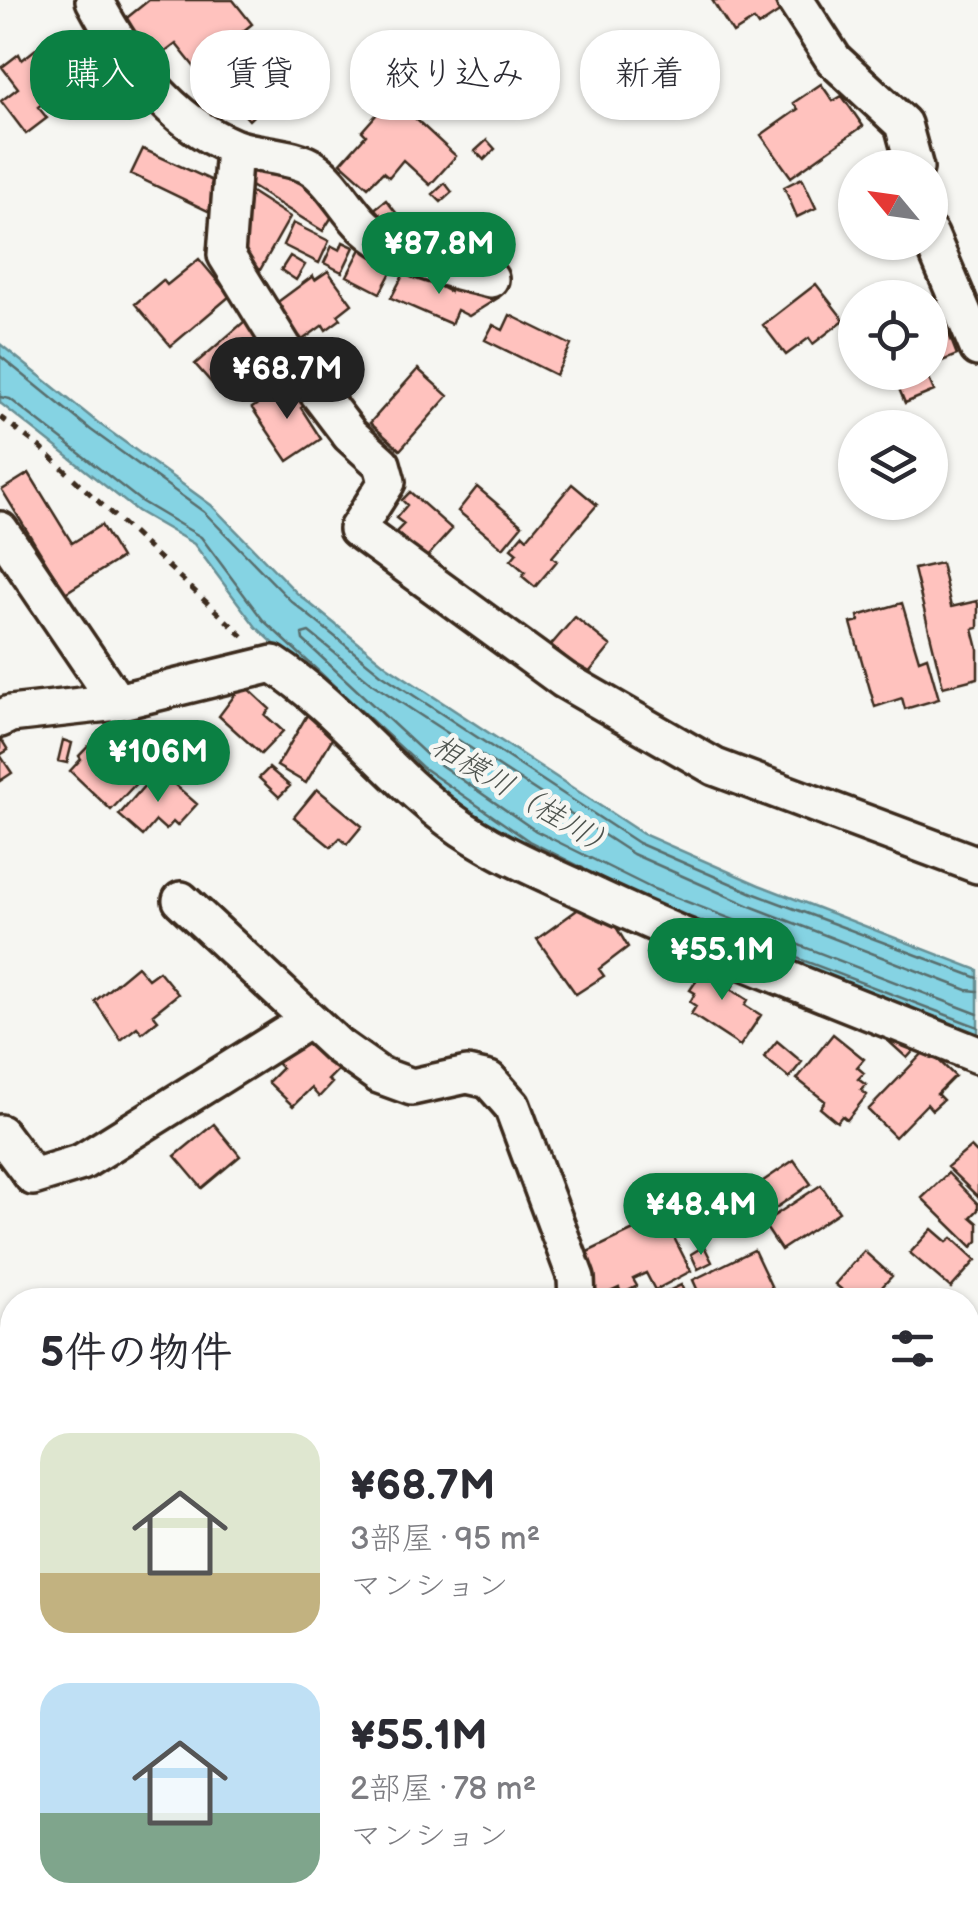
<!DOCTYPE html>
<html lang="ja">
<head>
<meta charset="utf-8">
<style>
  body { margin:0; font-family:"Balsamiq Sans","Klee One",sans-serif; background:#f2f2f3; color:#2b2b33; height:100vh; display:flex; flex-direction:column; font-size:38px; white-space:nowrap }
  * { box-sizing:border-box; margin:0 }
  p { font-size:32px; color:#7c7c81 }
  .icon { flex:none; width:55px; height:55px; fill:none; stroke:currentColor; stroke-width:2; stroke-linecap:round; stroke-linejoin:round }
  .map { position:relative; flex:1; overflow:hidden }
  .panel { position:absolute; left:0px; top:1288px; width:980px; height:642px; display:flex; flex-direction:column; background:#fff; border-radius:40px 40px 0 0; box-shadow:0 2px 8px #0004 }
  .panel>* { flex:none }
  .guide { position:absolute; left:30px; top:30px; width:920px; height:90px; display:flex; gap:20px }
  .needle { width:65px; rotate:299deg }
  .controls { position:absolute; left:838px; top:150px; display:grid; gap:20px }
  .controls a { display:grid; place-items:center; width:110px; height:110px; border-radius:50%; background:#fff; box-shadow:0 2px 8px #0004; font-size:50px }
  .price { position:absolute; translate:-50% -85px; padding:0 22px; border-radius:35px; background:#0b8043; color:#fff; font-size:32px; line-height:65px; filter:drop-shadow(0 2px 5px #0008) }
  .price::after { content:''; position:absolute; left:50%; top:60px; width:30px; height:22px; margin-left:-15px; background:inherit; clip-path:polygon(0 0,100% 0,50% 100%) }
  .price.selected { background:#222; color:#fff }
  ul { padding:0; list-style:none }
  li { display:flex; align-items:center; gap:30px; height:250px; padding:0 40px }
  li span { display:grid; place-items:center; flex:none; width:280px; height:200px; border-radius:30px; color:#555 }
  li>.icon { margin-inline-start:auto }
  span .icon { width:120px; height:120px; fill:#fffc; stroke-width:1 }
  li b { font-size:42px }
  h2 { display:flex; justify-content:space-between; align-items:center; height:120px; padding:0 40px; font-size:42px }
  .pill { padding:0 35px; border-radius:40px; background:#fff; box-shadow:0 2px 8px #0004; font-size:35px; line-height:90px }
  .pill.selected { background:#0b8043; color:#fff }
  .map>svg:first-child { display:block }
</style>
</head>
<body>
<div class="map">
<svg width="978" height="1929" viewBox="0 0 978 1929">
  <rect width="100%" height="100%" fill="#f6f6f2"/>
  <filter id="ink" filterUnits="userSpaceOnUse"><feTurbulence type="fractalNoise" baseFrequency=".01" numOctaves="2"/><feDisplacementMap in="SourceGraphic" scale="20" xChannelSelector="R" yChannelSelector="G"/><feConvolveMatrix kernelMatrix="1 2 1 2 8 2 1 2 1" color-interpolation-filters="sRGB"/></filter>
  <g filter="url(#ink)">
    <path fill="#85d3e3" stroke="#678f94" stroke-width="2.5" d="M0 344 97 422 211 505 298 594 387 666 643 834 759 885 978 970V1038L838 985 524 850 416 775 256 627 194 544 137 511 0 403Z"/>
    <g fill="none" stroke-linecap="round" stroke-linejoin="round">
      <path stroke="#596e6d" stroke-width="2.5" d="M0 356 91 430 204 512 291 601 381 674 638 843 755 894 978 978
        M0 397 10 399 142 502 201 537 263 620 422 767 529 841 583 868
        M692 918 978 1027
        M978 991 967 990 750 906 633 854 374 685 309 632 302 634 303 640 429 757 536 831 651 888 978 1014"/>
      <path stroke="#678f94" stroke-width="9" d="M0 1428 12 1473
        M632 1918 638 1929"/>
    </g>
    <path fill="#ffc2be" stroke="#3b2a1e" stroke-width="2.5" d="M149 0H233L252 24 196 69 176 44 155 60 123 21Z
      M712 0H774L781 11 758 26 754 20 733 33Z
      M83 29 108 61 68 92 64 87 38 107 47 118 26 134 1 101 18 88 2 67 19 54 22 60 42 44 44 47 54 40 60 47Z
      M259 54 279 76 263 90 271 99 249 120 221 89Z
      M821 84 833 101 842 96 863 126 791 177 761 135 798 109 793 103Z
      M211 95 225 112 216 120 202 103Z
      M392 97 456 156 430 185 403 160 389 177 383 172 368 187 341 163 366 135 362 131Z
      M487 140 495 149 484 160 475 151Z
      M143 149 213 181 211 185 219 189 214 214 131 174Z
      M253 162 280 165 338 207 323 231 241 180Z
      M802 178 816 208 797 217 784 187Z
      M445 183 452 192 441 202 433 194Z
      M251 192 290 217 260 270 238 259V214Z
      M386 200 409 229 394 241 368 214Z
      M293 223 329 241 319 263 283 245Z
      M343 242 354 247 342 272 324 263 332 246 340 250Z
      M364 243 397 261 380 293 347 276Z
      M290 256 305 265 296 280 281 270Z
      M199 259 230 296 171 346 135 304 163 280 167 285Z
      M409 264 420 276 450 292 456 280 498 298 469 316 457 310 451 324 391 298Z
      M328 271 352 304 338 315 341 319 326 330 323 325 301 341 275 304 313 276 315 280Z
      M816 284 844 320 813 344 809 338 786 355 763 325Z
      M510 315 571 345 556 375 485 340 493 325 503 330Z
      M942 316 957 355 930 366V321Z
      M245 321 270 351 232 383 238 390 226 399 195 364Z
      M418 369 448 396 400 450 370 423Z
      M884 372H926L934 391 905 403 895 379 887 382Z
      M289 382 305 405 301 408 321 439 288 461 252 408Z
      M29 473 72 543 101 525 121 558 65 593 2 490Z
      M572 484 597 505 552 557 557 561 535 587 522 576 525 572 511 560 517 553 511 548 523 534 527 538Z
      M477 487 522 525 503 548 458 511Z
      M410 492 452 529 425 559 396 532 404 524 396 518 407 505 402 500Z
      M941 563 951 607 977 601 978 604V628L973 629 978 649V678L943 687 914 569Z
      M902 603 919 660 927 657 939 699 905 709 902 698 875 707 851 623 859 621 858 616Z
      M575 617 611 646 587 675 551 645Z
      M243 684 270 709 265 715 283 731 261 754 219 716Z
      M307 715 336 732 306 783 277 766Z
      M102 732 115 743 118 739 139 759 133 765 143 776 111 810 70 771 81 759 79 756Z
      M0 737 8 750 0 755 12 773 0 781Z
      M63 740 72 743 67 763 58 761Z
      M269 768 290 786 279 797 259 778Z
      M158 770 197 804 177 826 173 822 166 830 156 821 143 836 119 815Z
      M317 789 362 826 347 844 340 838 331 847 294 817Z
      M584 905 612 920 628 947 599 969 604 976 576 994 537 939Z
      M712 957 739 976 731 989 748 1000 745 1005 761 1015 740 1046 691 1014 696 1006 690 1002 695 993 690 990Z
      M137 966 148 979 159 971 178 994 153 1014 158 1020 142 1033 137 1027 121 1040 95 1001Z
      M906 1018 926 1037 907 1058 886 1039Z
      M833 1034 864 1059 857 1067 864 1073 858 1079 866 1085 861 1090 867 1095 847 1120 842 1116 837 1122 820 1108 825 1101 797 1079Z
      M311 1038 341 1067 328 1080 332 1083 319 1097 311 1088 293 1106 268 1082 282 1068 277 1063 294 1042 300 1049Z
      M777 1041 802 1062 789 1078 764 1057Z
      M927 1049 955 1076 937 1094 943 1100 932 1110 927 1104 895 1137 868 1110Z
      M214 1124 240 1156 202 1188 175 1156Z
      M971 1147 978 1154V1197L947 1167Z
      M794 1160 811 1184 764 1216 747 1192Z
      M948 1173 978 1204V1210L971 1217 978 1223V1241L972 1247 922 1198Z
      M821 1185 839 1212 781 1250 763 1223Z
      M663 1216 691 1271 655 1290 646 1273 633 1279 637 1286 622 1294 619 1288 593 1300 579 1256Z
      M932 1229 947 1242 952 1238 976 1260 951 1288 910 1253Z
      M704 1246 712 1262 698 1269 691 1254Z
      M754 1250 772 1288 748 1300H702L693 1280Z
      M864 1251 892 1276 870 1300H854L835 1284Z
      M681 1285 688 1300H650Z
      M968 1441 978 1452V1464L968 1478Z
      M978 1640V1673L976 1674 973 1667 968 1669V1645Z
      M12 1779V1832L7 1833 5 1825 0 1826V1783Z
      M12 1907V1918H80L85 1929H0V1913Z
      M132 1918H183L155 1929H136Z
      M189 1918H217L221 1928 164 1929Z
      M542 1918H563L566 1929H545Z"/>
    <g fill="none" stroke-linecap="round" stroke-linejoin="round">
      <defs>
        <path id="minor" d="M94 0C126 60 168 120 233 147 255 156 296 155 314 169 334 183 346 209 364 226 400 259 444 268 490 279
          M795 0 834 60 903 124 915 168
          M234 148 226 255 283 347 350 435 382 464 387 482 357 529 564 680 715 767 978 865
          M930 235 978 348
          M0 530 117 702 273 664C339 707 387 773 450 820 490 850 539 870 584 891 713 952 846 1002 978 1055
          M0 719 10 714 117 702
          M181 900 338 1046 379 1075 412 1087 467 1075 489 1080 512 1106 576 1278 577 1300
          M0 1133 33 1177 82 1162 309 1020
          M0 1875H12"/>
        <path id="secondary" d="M968 1622 978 1617
          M316 1929 341 1918"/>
      </defs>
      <use href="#minor" stroke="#3b2a1e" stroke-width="42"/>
      <use href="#secondary" stroke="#3b2a1e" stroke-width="58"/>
      <path stroke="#3b2a1e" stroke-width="5" stroke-dasharray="8 8" stroke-linecap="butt" d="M0 417 40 447 246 639"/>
      <use href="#minor" stroke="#f6f6f2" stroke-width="35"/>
      <use href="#secondary" stroke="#f6f6f2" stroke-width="50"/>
    </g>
  </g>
  <g text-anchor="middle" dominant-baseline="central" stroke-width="9" stroke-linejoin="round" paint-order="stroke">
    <g font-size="30" font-style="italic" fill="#4e544f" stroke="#f6f6f2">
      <text transform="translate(524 797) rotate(31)">相模川（桂川）</text>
    </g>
  </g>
</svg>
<div class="controls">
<a><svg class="needle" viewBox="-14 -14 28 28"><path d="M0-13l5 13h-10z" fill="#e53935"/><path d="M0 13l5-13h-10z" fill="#7c7c81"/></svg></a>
<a><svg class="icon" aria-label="locate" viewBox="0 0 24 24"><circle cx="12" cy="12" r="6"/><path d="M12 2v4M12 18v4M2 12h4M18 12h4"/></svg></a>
<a><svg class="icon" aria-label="layers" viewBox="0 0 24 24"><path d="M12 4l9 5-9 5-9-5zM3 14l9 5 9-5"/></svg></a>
</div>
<b class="price" style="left:439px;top:297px">¥87.8M</b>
<b class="price selected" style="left:287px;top:422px">¥68.7M</b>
<b class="price" style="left:158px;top:805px">¥106M</b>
<b class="price" style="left:722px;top:1003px">¥55.1M</b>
<b class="price" style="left:701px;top:1258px">¥48.4M</b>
<div class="guide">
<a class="pill selected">購入</a>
<a class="pill">賃貸</a>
<a class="pill">絞り込み</a>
<a class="pill">新着</a>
</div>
<section class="panel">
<h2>5件の物件<svg class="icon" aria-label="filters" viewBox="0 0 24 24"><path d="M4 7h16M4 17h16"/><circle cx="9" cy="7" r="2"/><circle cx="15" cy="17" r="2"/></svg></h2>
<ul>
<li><span style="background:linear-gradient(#dfe7d0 70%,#c2b280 0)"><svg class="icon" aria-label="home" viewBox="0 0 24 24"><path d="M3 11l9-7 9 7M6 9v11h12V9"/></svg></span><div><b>¥68.7M</b><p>3部屋 · 95 m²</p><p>マンション</p></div></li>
<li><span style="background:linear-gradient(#bfe0f5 65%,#7fa58c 0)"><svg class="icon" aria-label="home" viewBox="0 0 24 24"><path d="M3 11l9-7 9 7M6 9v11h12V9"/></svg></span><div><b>¥55.1M</b><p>2部屋 · 78 m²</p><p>マンション</p></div></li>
</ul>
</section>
</div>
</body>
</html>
